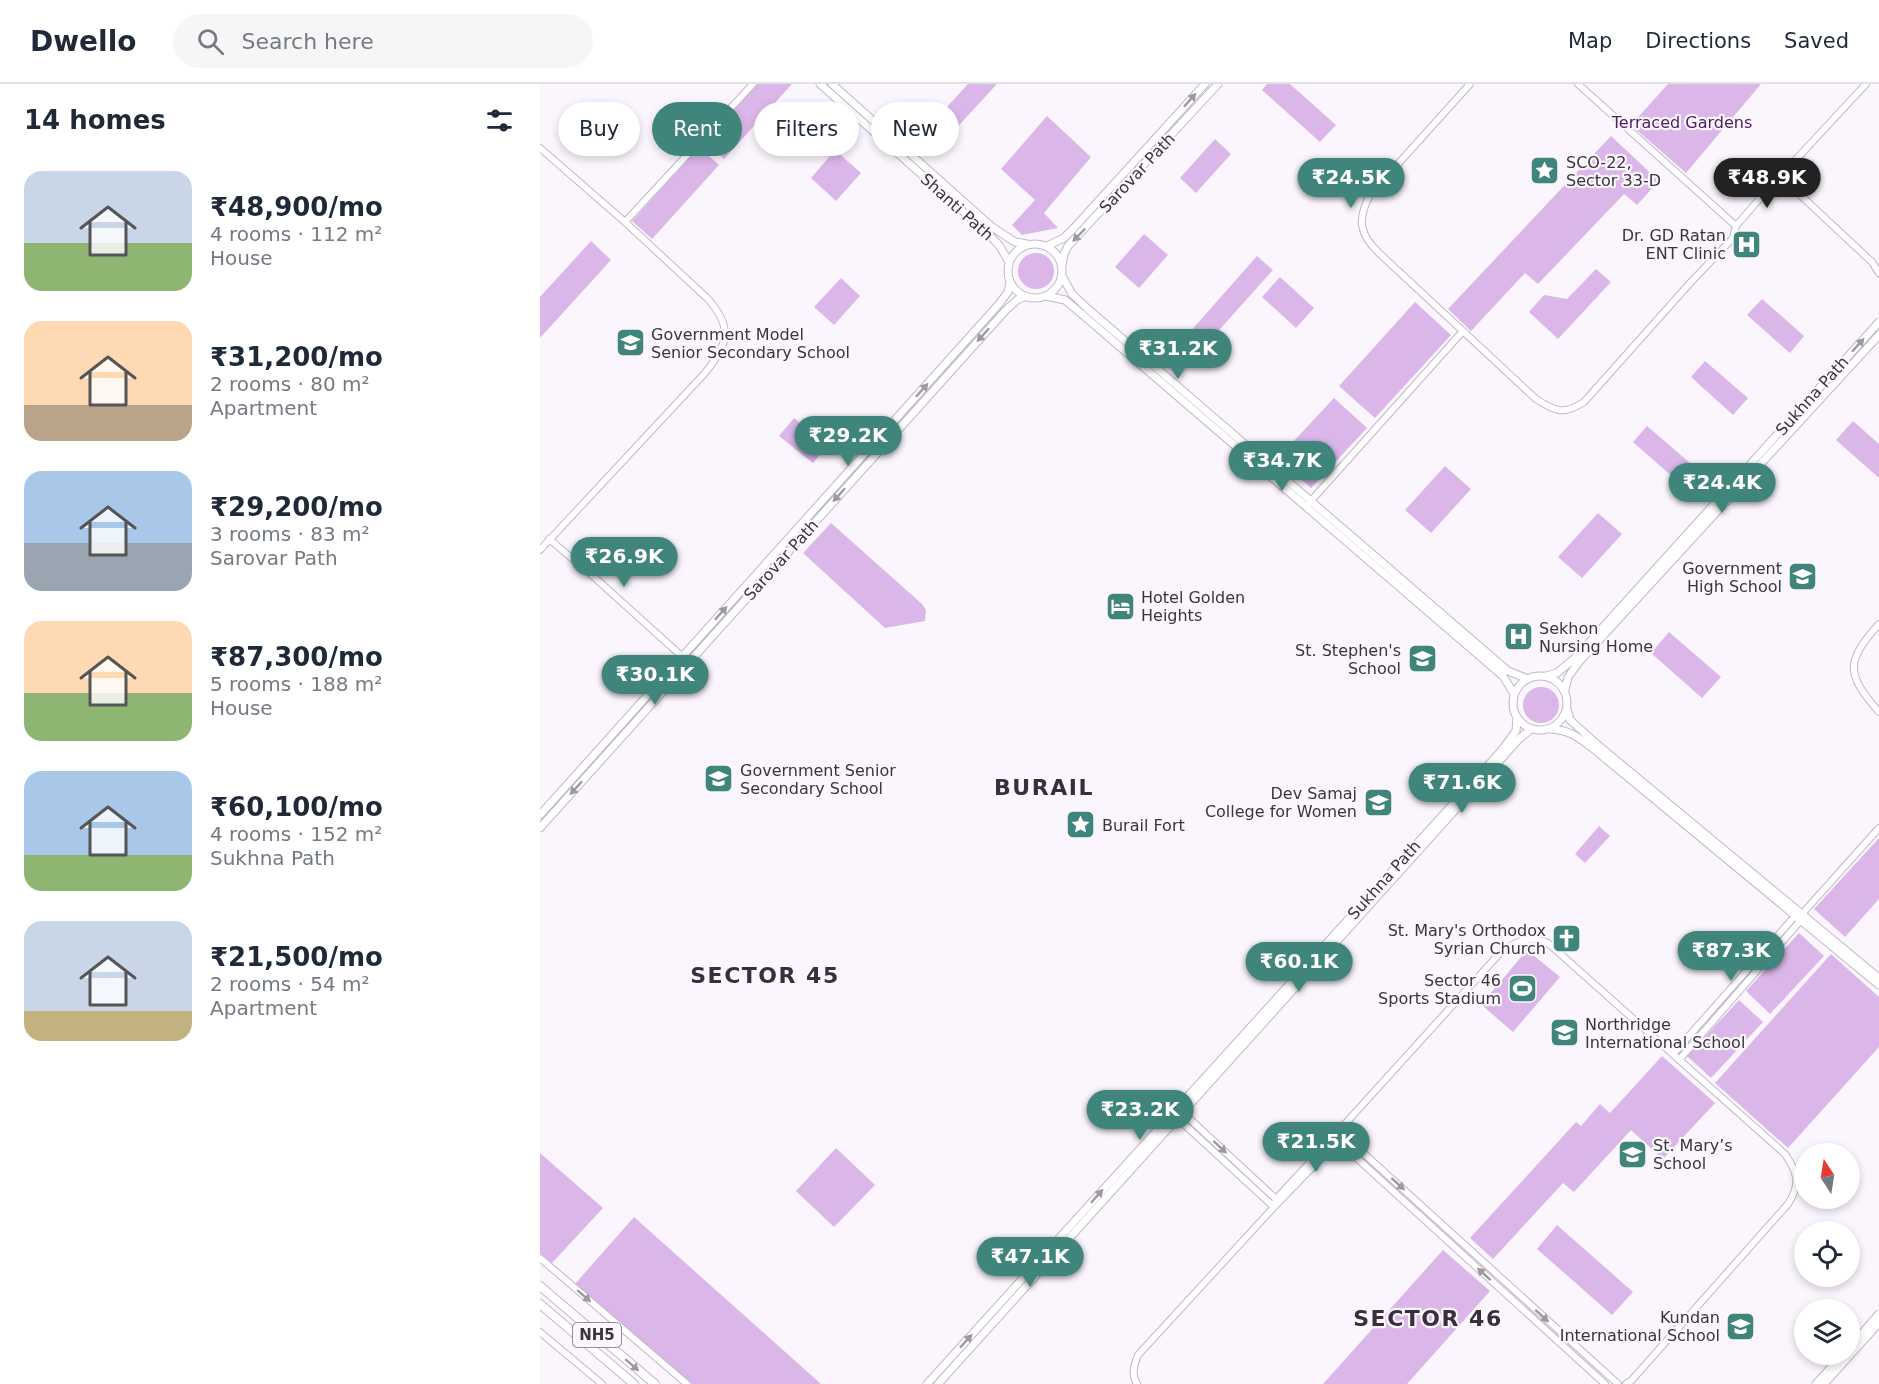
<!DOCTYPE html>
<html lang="en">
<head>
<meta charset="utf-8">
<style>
  body { margin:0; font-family:"DejaVu Sans",sans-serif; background:#f6f6f7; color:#1f2937; height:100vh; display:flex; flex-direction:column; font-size:22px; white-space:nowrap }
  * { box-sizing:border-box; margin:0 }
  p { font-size:20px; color:#747a83 }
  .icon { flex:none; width:33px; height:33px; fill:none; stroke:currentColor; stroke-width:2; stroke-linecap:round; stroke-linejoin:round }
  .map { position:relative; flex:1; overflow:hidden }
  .side { display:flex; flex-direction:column; background:#fff; width:540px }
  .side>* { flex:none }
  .banner { position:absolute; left:18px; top:18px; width:570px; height:54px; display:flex; gap:12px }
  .needle { width:39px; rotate:348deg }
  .tools { position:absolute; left:1254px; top:1059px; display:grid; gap:12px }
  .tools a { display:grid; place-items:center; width:66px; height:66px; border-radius:50%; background:#fff; box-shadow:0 3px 9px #0003; font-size:30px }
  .price { position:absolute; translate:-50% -51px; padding:0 14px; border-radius:21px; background:#40857b; color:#fff; font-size:20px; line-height:39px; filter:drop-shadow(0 2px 3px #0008) }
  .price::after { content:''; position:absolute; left:50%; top:36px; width:18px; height:14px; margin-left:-9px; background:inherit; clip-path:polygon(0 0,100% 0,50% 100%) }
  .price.current { background:#222; color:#fff }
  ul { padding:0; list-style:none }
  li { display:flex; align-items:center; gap:18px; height:150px; padding:0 24px }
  li span { display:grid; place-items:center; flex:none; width:168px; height:120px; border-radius:18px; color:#555 }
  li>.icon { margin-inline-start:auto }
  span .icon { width:72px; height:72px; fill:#fffc; stroke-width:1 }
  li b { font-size:26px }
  h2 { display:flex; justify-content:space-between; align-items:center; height:72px; padding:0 24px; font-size:26px }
  .pill { padding:0 21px; border-radius:27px; background:#fff; box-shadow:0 3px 9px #0003; font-size:21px; line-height:54px }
  .pill.current { background:#40857b; color:#fff }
  header { display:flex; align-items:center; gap:36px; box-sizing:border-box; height:84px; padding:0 30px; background:#fff; border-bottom:2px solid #e0e1e3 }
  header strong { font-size:28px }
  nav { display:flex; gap:33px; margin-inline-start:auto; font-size:21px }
  .search { width:420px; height:54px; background:#f6f6f7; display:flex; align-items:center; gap:15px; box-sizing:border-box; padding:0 21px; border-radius:33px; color:#747a83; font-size:22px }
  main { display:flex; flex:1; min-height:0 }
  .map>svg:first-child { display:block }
</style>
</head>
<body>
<header>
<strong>Dwello</strong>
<div class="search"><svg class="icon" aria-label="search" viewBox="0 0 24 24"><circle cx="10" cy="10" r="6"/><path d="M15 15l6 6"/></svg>Search here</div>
<nav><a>Map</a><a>Directions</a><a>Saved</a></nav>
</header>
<main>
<section class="side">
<h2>14 homes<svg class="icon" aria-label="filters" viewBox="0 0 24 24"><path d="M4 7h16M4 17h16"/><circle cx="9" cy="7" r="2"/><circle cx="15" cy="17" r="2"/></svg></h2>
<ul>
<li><span style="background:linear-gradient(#c9d6e8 60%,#8fb573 0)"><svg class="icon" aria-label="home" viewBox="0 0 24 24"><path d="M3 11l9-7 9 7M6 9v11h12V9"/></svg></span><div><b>₹48,900/mo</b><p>4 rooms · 112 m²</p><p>House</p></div></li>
<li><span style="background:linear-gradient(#ffd9b3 70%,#b9a48a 0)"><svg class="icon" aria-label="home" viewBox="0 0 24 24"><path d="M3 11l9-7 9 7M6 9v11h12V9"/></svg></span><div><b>₹31,200/mo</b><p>2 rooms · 80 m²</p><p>Apartment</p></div></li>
<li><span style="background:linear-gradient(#a9c7e8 60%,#9aa5b1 0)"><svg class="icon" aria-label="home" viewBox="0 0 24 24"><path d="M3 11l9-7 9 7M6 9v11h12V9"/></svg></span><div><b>₹29,200/mo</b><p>3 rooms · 83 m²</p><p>Sarovar Path</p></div></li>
<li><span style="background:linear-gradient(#ffd9b3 60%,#8fb573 0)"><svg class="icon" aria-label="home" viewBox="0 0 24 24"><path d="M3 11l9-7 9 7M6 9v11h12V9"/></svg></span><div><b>₹87,300/mo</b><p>5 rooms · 188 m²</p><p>House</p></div></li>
<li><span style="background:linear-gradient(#a9c7e8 70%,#8fb573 0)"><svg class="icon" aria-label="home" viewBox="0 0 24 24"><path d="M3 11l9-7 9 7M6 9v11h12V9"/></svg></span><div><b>₹60,100/mo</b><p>4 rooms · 152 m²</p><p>Sukhna Path</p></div></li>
<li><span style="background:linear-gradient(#c9d6e8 75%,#c2b280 0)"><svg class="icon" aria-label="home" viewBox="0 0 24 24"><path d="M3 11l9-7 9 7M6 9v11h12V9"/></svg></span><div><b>₹21,500/mo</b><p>2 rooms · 54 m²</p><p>Apartment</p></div></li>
</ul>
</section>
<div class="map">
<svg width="1339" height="1300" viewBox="0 0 1339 1300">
  <rect width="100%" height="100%" fill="#fbf6fd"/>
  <path fill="#dbb7e9" d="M217 0H252L184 75 165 58Z
    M428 0H457L410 51 394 37Z
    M727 0H750L796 41 780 58 722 6Z
    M1128 0H1221L1146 89 1091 41Z
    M507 32 551 73 504 129 518 144 482 151 472 141 495 116 461 85Z
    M1071 52 1119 97 1097 121 1084 110 998 200 985 189 931 247 908 225Z
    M675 55 691 70 656 109 640 94Z
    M159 63 179 81 112 155 92 137Z
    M295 66 321 89 296 117 271 94Z
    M604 150 628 171 599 204 575 183Z
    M51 157 71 176 0 254V213Z
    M478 187a18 18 0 1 1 36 0a18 18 0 1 1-36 0Z
    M717 172 733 186 664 263 649 249Z
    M1056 185 1071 198 1018 255 989 228 1004 211 1027 215Z
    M740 193 774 224 756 244 722 213Z
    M301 194 320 212 294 241 274 223Z
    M1222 215 1264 252 1250 269 1207 231Z
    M875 218 911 251 835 334 799 302Z
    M1165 277 1208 314 1193 331 1151 293Z
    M794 314 827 344 771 404 738 374Z
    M254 334 287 362 273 379 239 352Z
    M1313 337 1339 360V394L1296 356Z
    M1107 342 1150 379 1135 395 1093 358Z
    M905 382 931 405 891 449 865 426Z
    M1058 429 1082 450 1042 494 1018 473Z
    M291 439 382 520 386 526 385 537 345 544 263 469Z
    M1129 548 1181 593 1162 614 1111 569Z
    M983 621a18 18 0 1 1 36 0a18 18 0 1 1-36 0Z
    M1059 742 1070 752 1045 779 1035 770Z
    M1339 754V815L1305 853 1274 825Z
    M1259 849 1284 872 1230 930 1206 907Z
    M987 866 1020 893 973 948 936 916 944 917Z
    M1291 870 1339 913V963L1248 1064 1175 999Z
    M1199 916 1223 938 1171 994 1147 972Z
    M1122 972 1175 1019 1123 1075 1091 1046 1034 1108 1023 1099 953 1175 930 1154 1036 1038 1041 1042 1060 1020 1070 1029Z
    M296 1064 335 1101 294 1143 256 1107Z
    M0 1069 63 1124 12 1179 0 1169Z
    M94 1133 281 1300H152L35 1200Z
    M1017 1141 1093 1208 1072 1231 997 1165Z
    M903 1166 950 1207 867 1300H783Z"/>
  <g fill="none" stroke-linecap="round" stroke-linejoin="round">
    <defs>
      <path id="tertiary" d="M930 0 830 111C817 135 819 150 839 169L996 315C1016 328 1024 331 1044 318L1151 198 1193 154 1196 142 1222 112 1326 0
        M1038 0 1196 142
        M0 64 85 138 168 215C194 245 188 260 165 289L0 466
        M1241 93 1332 178 1339 189
        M85 138 213 0
        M769 419 923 247
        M9 455 54 493 146 576
        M1339 540C1305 578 1306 590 1339 628
        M1262 830 1339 744
        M1133 970 1255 832
        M1139 976 1261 836
        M640 1026 736 1115
        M634 1031 734 1123 798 1057 799 1047 804 1041 960 869C976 857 989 851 1008 859L1245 1070C1258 1089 1261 1100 1248 1120L1091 1297 1086 1300
        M798 1057 1065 1300
        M0 1174 147 1300
        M0 1248 62 1300
        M597 1300C591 1291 594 1281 598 1271L734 1123 736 1115 799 1047 1078 1300"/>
      <path id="secondary" d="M280 0 446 148 459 161 469 178
        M292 0 452 143 475 158 487 160
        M468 187a27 27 0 1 1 54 0a27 27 0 1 1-54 0Z
        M507 162 524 154 533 145 665 0
        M522 181 524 170 528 162 678 0
        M522 192 532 210 548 225 968 587 988 595
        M506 212 525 216 543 231 963 592 974 610
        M973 619a27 27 0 1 1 54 0a27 27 0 1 1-54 0Z
        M1006 592 1017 589 1035 574 1339 238
        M1025 606 1028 593 1039 578 1339 251
        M1027 625 1030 636 1059 662 1339 894
        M1010 645C1031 646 1039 654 1055 666L1339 901
        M0 731 459 220 468 208 470 198
        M0 744 466 226 477 216 486 212
        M1310 1263 1339 1230
        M387 1300 962 666 976 647 977 633
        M398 1300 979 655 991 645
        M1276 1300 1303 1270
        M1284 1300 1339 1239"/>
      <path id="trunk" d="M0 1202 115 1300
        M0 1220 94 1300"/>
    </defs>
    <use href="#tertiary" stroke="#c2b7c7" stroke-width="8"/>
    <use href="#secondary" stroke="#c2b7c7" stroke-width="9"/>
    <use href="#trunk" stroke="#c2b7c7" stroke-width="10"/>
    <use href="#tertiary" stroke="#fff" stroke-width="6"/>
    <use href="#secondary" stroke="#fff" stroke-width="7"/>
    <use href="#trunk" stroke="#fff" stroke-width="8"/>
  </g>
  <defs><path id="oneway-solid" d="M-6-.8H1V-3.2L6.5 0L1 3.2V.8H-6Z" transform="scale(1.5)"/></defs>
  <g fill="#9c9a9d">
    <use href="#oneway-solid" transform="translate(650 16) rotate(-48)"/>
    <use href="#oneway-solid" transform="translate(539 151) rotate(134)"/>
    <use href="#oneway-solid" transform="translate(443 251) rotate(132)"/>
    <use href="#oneway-solid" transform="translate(1318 261) rotate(-48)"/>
    <use href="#oneway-solid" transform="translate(382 306) rotate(-48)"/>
    <use href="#oneway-solid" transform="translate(299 411) rotate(132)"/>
    <use href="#oneway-solid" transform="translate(181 529) rotate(-48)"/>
    <use href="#oneway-solid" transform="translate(36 704) rotate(132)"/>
    <use href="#oneway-solid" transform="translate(680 1063) rotate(43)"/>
    <use href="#oneway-solid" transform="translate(858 1100) rotate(42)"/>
    <use href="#oneway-solid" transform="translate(557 1112) rotate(-48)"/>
    <use href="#oneway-solid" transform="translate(944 1190) rotate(-138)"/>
    <use href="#oneway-solid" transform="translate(44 1212) rotate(41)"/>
    <use href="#oneway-solid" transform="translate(1002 1232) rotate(42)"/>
    <use href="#oneway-solid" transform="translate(426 1257) rotate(-48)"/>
    <use href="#oneway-solid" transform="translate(92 1281) rotate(41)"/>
  </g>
  <defs>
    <symbol id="sight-square" viewBox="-11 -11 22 22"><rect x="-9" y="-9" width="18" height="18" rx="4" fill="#40857b" stroke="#fbf6fd"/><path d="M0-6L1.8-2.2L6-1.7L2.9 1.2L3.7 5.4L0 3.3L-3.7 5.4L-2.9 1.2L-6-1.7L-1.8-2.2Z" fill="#fff"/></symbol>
    <symbol id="hospital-square" viewBox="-11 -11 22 22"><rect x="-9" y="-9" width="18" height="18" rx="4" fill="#40857b" stroke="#fbf6fd"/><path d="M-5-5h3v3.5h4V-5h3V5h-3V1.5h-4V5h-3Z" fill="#fff"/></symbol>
    <symbol id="school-square" viewBox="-11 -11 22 22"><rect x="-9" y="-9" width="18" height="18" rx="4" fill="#40857b" stroke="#fbf6fd"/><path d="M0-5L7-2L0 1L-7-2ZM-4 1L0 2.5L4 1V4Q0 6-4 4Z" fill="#fff"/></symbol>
    <symbol id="hotel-square" viewBox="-11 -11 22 22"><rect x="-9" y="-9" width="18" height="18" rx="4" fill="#40857b" stroke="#fbf6fd"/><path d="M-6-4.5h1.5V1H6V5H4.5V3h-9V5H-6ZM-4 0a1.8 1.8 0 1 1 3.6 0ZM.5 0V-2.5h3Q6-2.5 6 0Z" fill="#fff"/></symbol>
    <symbol id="university-square" viewBox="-11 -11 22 22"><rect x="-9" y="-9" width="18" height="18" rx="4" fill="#40857b" stroke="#fbf6fd"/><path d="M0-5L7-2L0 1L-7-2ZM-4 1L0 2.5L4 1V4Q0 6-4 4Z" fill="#fff"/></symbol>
    <symbol id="church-square" viewBox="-11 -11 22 22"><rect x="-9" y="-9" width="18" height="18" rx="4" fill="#40857b" stroke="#fbf6fd"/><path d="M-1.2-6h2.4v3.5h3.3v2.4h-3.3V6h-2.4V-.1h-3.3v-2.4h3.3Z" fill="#fff"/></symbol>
    <symbol id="stadium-square" viewBox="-11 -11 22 22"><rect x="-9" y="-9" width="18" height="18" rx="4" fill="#40857b" stroke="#fbf6fd"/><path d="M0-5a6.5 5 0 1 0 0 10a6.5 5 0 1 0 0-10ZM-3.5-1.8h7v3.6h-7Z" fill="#fff"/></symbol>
  </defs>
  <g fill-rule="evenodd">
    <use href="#sight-square" x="988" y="70" width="33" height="33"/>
    <use href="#hospital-square" x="1190" y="144" width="33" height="33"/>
    <use href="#school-square" x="74" y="242" width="33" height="33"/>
    <use href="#school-square" x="1246" y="476" width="33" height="33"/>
    <use href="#hotel-square" x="564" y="506" width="33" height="33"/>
    <use href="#hospital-square" x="962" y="536" width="33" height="33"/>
    <use href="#school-square" x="866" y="558" width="33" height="33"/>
    <use href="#school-square" x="162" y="678" width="33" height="33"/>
    <use href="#university-square" x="822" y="702" width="33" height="33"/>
    <use href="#sight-square" x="524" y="724" width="33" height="33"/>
    <use href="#church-square" x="1010" y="838" width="33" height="33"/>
    <use href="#stadium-square" x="966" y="888" width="33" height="33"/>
    <use href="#school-square" x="1008" y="932" width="33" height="33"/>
    <use href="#school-square" x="1076" y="1054" width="33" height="33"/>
    <use href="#school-square" x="1184" y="1226" width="33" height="33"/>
  </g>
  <g text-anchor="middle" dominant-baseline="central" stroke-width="4.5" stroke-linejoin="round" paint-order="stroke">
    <rect fill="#fbf6fd" stroke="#736f75" stroke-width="1.5" x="33" y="1239" width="48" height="24" rx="4.5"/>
    <g font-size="15" font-weight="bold" fill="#39353b">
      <text x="57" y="1251">NH5</text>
    </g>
    <g font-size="16" fill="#502061" stroke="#fbf6fd">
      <text x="1142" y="38">Terraced Gardens</text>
    </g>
    <g font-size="16" fill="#39353b" stroke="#fbf6fd" text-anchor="start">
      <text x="1026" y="78">SCO-22,<tspan x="1026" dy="18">Sector 33-D</tspan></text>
      <text x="1186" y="151" text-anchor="end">Dr. GD Ratan<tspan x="1186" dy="18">ENT Clinic</tspan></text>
      <text x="111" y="250">Government Model<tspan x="111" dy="18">Senior Secondary School</tspan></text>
      <text x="1242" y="484" text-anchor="end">Government<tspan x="1242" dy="18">High School</tspan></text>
      <text x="601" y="513">Hotel Golden<tspan x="601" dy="18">Heights</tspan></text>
      <text x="999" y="544">Sekhon<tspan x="999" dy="18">Nursing Home</tspan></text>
      <text x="861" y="566" text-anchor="end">St. Stephen's<tspan x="861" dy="18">School</tspan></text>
      <text x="200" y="686">Government Senior<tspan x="200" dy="18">Secondary School</tspan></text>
      <text x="817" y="709" text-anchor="end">Dev Samaj<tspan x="817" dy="18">College for Women</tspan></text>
      <text x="562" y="741">Burail Fort</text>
      <text x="1006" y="846" text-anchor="end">St. Mary's Orthodox<tspan x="1006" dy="18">Syrian Church</tspan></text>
      <text x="961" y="896" text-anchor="end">Sector 46<tspan x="961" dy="18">Sports Stadium</tspan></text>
      <text x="1045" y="940">Northridge<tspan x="1045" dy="18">International School</tspan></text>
      <text x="1113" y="1061">St. Mary’s<tspan x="1113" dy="18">School</tspan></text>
      <text x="1180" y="1233" text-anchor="end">Kundan<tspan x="1180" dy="18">International School</tspan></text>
    </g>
    <g font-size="16" fill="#39353b" stroke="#fbf6fd">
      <text transform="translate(597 89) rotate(-47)">Sarovar Path</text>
      <text transform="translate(417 123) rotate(42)">Shanti Path</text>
      <text transform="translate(1272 312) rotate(-48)">Sukhna Path</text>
      <text transform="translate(241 476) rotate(-48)">Sarovar Path</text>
      <text transform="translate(844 796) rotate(-48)">Sukhna Path</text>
    </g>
    <g font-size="22" font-weight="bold" letter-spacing="1.5" fill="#382f3b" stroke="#fbf6fd">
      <text x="504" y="703">BURAIL</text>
      <text x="225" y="891">SECTOR 45</text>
      <text x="888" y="1234">SECTOR 46</text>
    </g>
  </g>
</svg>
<div class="tools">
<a><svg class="needle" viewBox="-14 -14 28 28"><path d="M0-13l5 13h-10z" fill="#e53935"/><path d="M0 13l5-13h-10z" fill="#747a83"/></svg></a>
<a><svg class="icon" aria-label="locate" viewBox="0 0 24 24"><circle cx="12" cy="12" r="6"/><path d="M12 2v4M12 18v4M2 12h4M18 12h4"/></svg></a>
<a><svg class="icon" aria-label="layers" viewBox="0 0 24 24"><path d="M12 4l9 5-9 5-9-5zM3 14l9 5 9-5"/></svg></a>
</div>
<b class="price" style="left:811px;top:125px">₹24.5K</b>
<b class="price current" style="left:1227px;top:125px">₹48.9K</b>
<b class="price" style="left:638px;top:296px">₹31.2K</b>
<b class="price" style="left:308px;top:383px">₹29.2K</b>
<b class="price" style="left:742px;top:408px">₹34.7K</b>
<b class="price" style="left:1182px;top:430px">₹24.4K</b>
<b class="price" style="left:84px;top:504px">₹26.9K</b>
<b class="price" style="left:115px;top:622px">₹30.1K</b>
<b class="price" style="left:922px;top:730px">₹71.6K</b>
<b class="price" style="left:1191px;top:898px">₹87.3K</b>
<b class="price" style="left:759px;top:909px">₹60.1K</b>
<b class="price" style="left:600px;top:1057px">₹23.2K</b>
<b class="price" style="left:776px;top:1089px">₹21.5K</b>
<b class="price" style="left:490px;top:1204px">₹47.1K</b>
<div class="banner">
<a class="pill">Buy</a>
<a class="pill current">Rent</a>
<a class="pill">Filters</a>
<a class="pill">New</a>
</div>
</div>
</main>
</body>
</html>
